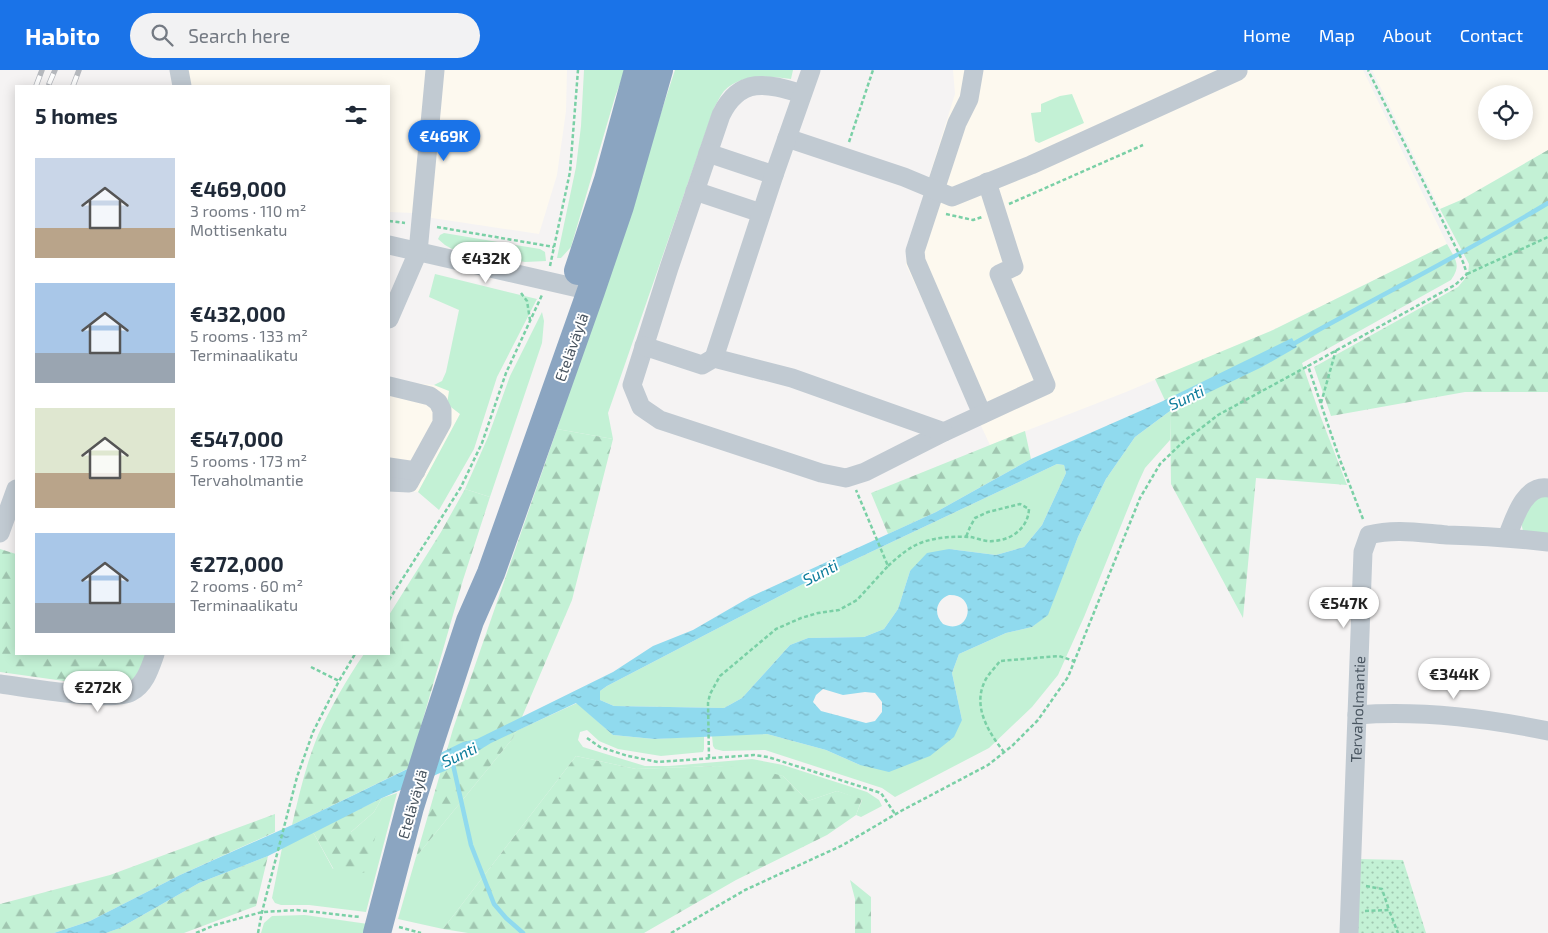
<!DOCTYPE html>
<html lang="en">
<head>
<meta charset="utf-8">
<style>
  body { margin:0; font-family:"Exo 2",sans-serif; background:#f2f2f3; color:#1f2937; height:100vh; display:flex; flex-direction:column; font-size:19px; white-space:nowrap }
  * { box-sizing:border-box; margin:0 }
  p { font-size:16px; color:#747a83 }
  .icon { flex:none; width:28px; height:28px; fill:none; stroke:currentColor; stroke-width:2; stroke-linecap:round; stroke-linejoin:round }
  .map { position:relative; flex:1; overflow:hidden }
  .drawer { position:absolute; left:15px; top:15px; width:375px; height:570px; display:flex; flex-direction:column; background:#fff; border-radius:0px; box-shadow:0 2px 12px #0003 }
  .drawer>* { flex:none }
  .buttons { position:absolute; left:1478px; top:15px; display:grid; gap:10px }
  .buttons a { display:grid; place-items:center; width:55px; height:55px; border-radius:50%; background:#fff; box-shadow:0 2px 12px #0003; font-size:25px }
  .price { position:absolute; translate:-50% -42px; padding:0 11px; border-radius:18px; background:#fff; color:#222; font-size:16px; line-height:32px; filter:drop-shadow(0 1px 2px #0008) }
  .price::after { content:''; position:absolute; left:50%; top:30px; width:15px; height:11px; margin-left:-8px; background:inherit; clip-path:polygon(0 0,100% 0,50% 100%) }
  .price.selected { background:#1a73e8; color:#fff }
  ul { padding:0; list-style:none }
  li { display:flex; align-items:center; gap:15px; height:125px; padding:0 20px }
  li span { display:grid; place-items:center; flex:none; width:140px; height:100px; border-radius:0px; color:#555 }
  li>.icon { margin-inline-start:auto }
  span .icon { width:60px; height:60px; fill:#fffc; stroke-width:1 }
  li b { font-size:21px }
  h2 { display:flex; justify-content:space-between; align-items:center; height:60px; padding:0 20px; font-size:21px }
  header { display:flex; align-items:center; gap:30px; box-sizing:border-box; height:70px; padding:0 25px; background:#1a73e8; color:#fff }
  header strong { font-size:24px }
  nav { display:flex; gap:28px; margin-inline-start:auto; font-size:18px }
  .search { width:350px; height:45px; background:#f2f2f3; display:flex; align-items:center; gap:12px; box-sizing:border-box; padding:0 18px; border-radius:28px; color:#747a83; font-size:19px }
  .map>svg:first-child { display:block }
</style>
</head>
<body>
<header>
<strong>Habito</strong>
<div class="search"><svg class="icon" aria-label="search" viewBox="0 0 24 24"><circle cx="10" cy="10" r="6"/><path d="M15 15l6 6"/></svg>Search here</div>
<nav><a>Home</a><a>Map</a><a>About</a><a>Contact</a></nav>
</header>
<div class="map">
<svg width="1548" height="863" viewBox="0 0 1548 863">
  <defs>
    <pattern id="forest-firs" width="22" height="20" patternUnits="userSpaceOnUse" patternTransform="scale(1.25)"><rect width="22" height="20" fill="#c3f1d5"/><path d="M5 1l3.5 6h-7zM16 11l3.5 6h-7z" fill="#a0c6b0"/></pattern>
    <pattern id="park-dots" width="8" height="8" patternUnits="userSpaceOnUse" patternTransform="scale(1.25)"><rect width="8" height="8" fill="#c3f1d5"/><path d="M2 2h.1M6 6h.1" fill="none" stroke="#a0c6b0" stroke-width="1.8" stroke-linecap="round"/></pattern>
    <pattern id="water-ripples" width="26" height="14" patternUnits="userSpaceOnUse" patternTransform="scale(1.25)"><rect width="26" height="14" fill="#90daee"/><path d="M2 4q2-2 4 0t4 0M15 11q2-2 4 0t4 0" fill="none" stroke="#78b4c4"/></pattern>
  </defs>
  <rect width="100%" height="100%" fill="#f5f3f3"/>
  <path fill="#fdf9ef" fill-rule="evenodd" d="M171 0H567L566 41 557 105 539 164 432 148 413 143 389 142V16H173Z
    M953 0H1363L1447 174 1273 260 1126 322 990 375 906 195V180L924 129 929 107 955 24Z
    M1372 0H1548V80L1461 130 1440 139ZM1486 24H1524V61H1486Z
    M389 311 434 315 450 321 447 334 460 344 418 422 389 420Z"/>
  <path fill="#c3f1d5" d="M584 0H625L615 27 571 177 561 188H557L576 97 581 56Z
    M675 0H793L791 9C770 6 741 3 724 21 720 26 717 33 714 38L608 343 613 369 557 359Z
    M1072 24 1084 53 1039 73 1035 71 1031 43 1041 42V34L1060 26Z
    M444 163 540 179 545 182 546 191 525 192 452 179 445 175 438 169 440 165Z
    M435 204 537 229 497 307 474 379 439 440 418 422 460 344 447 334 449 321 434 315 442 311 446 302 459 240 429 227Z
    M542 242 544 251 542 273 490 427 465 419 488 367 510 306Z
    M1170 341V370L1145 398 1139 411 1084 547 1058 605 1032 637 989 678 895 727 882 718 765 680 723 681 715 679 713 676 712 666 767 664 826 680 860 695 962 650 952 603 959 584 1006 563 1032 557 1047 545 1078 467 1106 409 1135 367Z
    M1057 394 1064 395 1066 403 1042 455 1024 477 996 485 949 479 910 501 898 539 884 559 864 567 808 568 790 575 742 628 724 638 614 636 600 630V621L607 616 801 515Z
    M1548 424V466L1523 461C1518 445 1530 436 1540 425Z
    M577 633 613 665 654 669 704 666V679L703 682 661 686 618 679 599 671 587 660 580 662 578 670 583 677 645 696H669L752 689 783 695 867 722 879 730 882 736 861 747 856 745 862 730 837 721 808 731 783 706 717 696 636 699 576 686 443 859 398 849 416 787 513 668 516 661Z
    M397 723 366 842 309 835H281L275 833 272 828 282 778 313 762 333 799 350 763 374 742 382 728Z
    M305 845 368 854 365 863H261L264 853 272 846Z"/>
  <path fill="url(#forest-firs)" d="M1548 80V322H1465L1331 346 1314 297 1458 217 1468 205 1469 194 1440 139 1461 130Z
    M1447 174C1455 189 1462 195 1451 210L1302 293 1320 345 1347 415 1256 408 1243 548 1171 414 1170 341 1155 309 1273 260Z
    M557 359 613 369 572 530 513 668 416 787 453 659Z
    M1025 361 1031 389 936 442 888 464 871 423Z
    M465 419 490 427 463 510 409 698 292 755C299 725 306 694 318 665 331 637 346 610 364 584H389V545L441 462Z
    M0 479 16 484V584H146C139 602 135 614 114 618L0 602Z
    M576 686 636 699 717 696 752 698 783 706 808 731 837 721 862 729 856 745 827 765 736 810 644 863H468L443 859Z
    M382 728 374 742 351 762 376 764 366 802 348 807 333 798 313 762Z
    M275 744V762L180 805 90 851 54 863H0V834L110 805Z
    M268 786 256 836 184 863H106L120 858 199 813Z
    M850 810 871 827V863H855V829Z"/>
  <path fill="url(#park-dots)" d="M1358 789 1403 790 1426 863H1356Z"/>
  <path fill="url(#water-ripples)" fill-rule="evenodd" d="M1292 268 1297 277 1262 297 1170 341 1135 367 1106 409 1078 467 1048 545 1032 557 1006 563 959 584 952 603 962 650 954 667 930 686 889 702 860 695 826 680 767 664 654 669 613 665 576 633 491 673 447 700 382 728 268 786 199 813 120 858 106 863H54L90 851 180 805 292 755 463 672 477 669 613 602 653 576 693 560 750 527 936 442 1031 389 1163 331ZM1057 394 1064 395 1066 403 1042 455 1024 477 996 485 949 479 927 483 910 501 898 539 884 559 864 567 808 568 790 575 742 628 724 638 614 636 600 630V621L607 616 801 515ZM949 525C979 524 970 567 943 554 933 544 936 530 949 525ZM823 619 843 625 865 622 875 623 882 632V642L875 651 866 653 821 641 813 632 816 625Z"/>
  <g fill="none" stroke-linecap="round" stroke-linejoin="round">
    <path stroke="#90daee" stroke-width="4.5" d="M1295 273C1379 226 1465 183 1548 133
      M452 690 471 775 494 834 506 848 523 863"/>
    <path stroke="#7ad0a6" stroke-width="2.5" stroke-dasharray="4 2.5" stroke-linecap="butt" d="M849 72 873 0
      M1009 134 1143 75
      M946 144 973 150 982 147
      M389 151 405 153
      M437 157 554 177
      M550 196 570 102 578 0
      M1467 204 1548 167
      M521 223 527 231 530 250
      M1321 333 1336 280
      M1363 449 1340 390 1308 296 1455 215 1467 204 1463 192 1368 0
      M888 496C899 486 909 477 923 472 938 467 955 466 970 467 977 468 985 472 993 471 1012 470 1028 458 1029 439L1020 434 988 442 975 448 970 457 966 467
      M389 530 461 417 482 373 506 303 542 225
      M311 597 339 611
      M587 668 600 677 628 686 658 692 754 685 768 687 881 723 895 744
      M1004 682C989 663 973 638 984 613 987 605 995 598 1000 591L1059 586 1074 591
      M709 688 708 633 710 624 720 606 776 559 801 548 818 543 839 540 857 530 888 496 856 420
      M1366 816 1382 819 1389 840
      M1365 841 1389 840 1398 863
      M399 857 421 863
      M196 863 215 855 262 842 297 840 360 847
      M258 863 262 842 297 707 313 662 339 611 355 584
      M671 863 745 820 843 775 901 741 988 695 1012 676 1038 650 1068 607 1140 428 1160 394 1183 372 1218 345 1308 296"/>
    <g stroke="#c1cad2" stroke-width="19">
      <path d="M179 0 182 16"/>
      <path d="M974 0 969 29 957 53 915 181 916 191 982 344"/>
      <path d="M802 24C767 13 740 6 721 45L669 198 632 315 641 337 660 350 821 403 846 408 865 402 944 362 1046 315 999 204 1014 197 987 112"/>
      <path d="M787 68 904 107 952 127 1031 95 1238 1"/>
      <path d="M708 83 774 105"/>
      <path d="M695 121 761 143"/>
      <path d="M389 175 591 221"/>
      <path d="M389 249 418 182 435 0"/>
      <path d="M644 276 702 295 714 288 792 308 944 362"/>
      <path d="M714 288 774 105 811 0"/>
      <path d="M389 316 430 326 438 332 442 340V353L409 413 389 412"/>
      <path d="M389 397 416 401"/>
      <path d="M0 463 16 419"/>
      <path d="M1507 467C1514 450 1524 414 1548 418"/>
      <path d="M0 614C25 617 112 633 131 622 145 615 150 598 155 584"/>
      <path d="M1357 645C1421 640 1485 648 1548 661"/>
      <path id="s1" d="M1349 863 1363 482 1369 465C1395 458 1421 463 1447 465 1481 466 1514 468 1548 472"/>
    </g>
    <path stroke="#8ba5c1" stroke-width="28" d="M578 201 608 110 638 0
      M377 863 410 737 430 673 470 551 491 503 591 221 620 136 659 0"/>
    <defs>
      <path id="rail" d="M49 14 55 0
        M36 16 42 0
        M73 16 79 0"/>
    </defs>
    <use href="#rail" stroke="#b5b8bd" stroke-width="5.5"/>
    <use href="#rail" stroke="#fff" stroke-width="4" stroke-dasharray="11" stroke-linecap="butt"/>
  </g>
  <g text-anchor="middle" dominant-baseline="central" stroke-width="4" stroke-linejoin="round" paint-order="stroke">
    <g font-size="15" fill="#4a5661" stroke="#fff">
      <text transform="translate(571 277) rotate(-70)">Eteläväylä</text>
      <text stroke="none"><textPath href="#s1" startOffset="224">Tervaholmantie</textPath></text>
      <text transform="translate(412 734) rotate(-74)">Eteläväylä</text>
    </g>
    <g font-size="16" font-style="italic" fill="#0c7c9b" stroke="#fff">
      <text transform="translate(1186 327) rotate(-25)">Sunti</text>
      <text transform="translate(820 502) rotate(-27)">Sunti</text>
      <text transform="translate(459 684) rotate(-25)">Sunti</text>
    </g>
  </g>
</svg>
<div class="buttons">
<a><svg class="icon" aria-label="locate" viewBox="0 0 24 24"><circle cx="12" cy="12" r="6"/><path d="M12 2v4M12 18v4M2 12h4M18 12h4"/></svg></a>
</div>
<b class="price selected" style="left:444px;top:92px">€469K</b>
<b class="price" style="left:486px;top:214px">€432K</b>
<b class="price" style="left:1344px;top:559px">€547K</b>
<b class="price" style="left:1454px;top:630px">€344K</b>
<b class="price" style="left:98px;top:643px">€272K</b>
<section class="drawer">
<h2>5 homes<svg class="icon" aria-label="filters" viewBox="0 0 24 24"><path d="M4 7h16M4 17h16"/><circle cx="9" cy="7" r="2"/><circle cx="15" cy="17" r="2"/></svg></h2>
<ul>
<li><span style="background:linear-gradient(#c9d6e8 70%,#b9a48a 0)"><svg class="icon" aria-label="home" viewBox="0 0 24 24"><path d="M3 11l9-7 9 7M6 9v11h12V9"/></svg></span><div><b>€469,000</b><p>3 rooms · 110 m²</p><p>Mottisenkatu</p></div></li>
<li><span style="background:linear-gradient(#a9c7e8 70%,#9aa5b1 0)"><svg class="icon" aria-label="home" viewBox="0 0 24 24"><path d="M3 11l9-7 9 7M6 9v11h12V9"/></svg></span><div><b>€432,000</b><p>5 rooms · 133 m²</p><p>Terminaalikatu</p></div></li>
<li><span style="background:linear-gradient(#dfe7d0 65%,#b9a48a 0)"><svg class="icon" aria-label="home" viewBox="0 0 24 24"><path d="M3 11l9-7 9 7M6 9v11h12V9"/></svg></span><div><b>€547,000</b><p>5 rooms · 173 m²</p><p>Tervaholmantie</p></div></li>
<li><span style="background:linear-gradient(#a9c7e8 70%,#9aa5b1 0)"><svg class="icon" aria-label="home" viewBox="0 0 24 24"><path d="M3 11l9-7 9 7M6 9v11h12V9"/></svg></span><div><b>€272,000</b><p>2 rooms · 60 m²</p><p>Terminaalikatu</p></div></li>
</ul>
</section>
</div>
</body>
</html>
